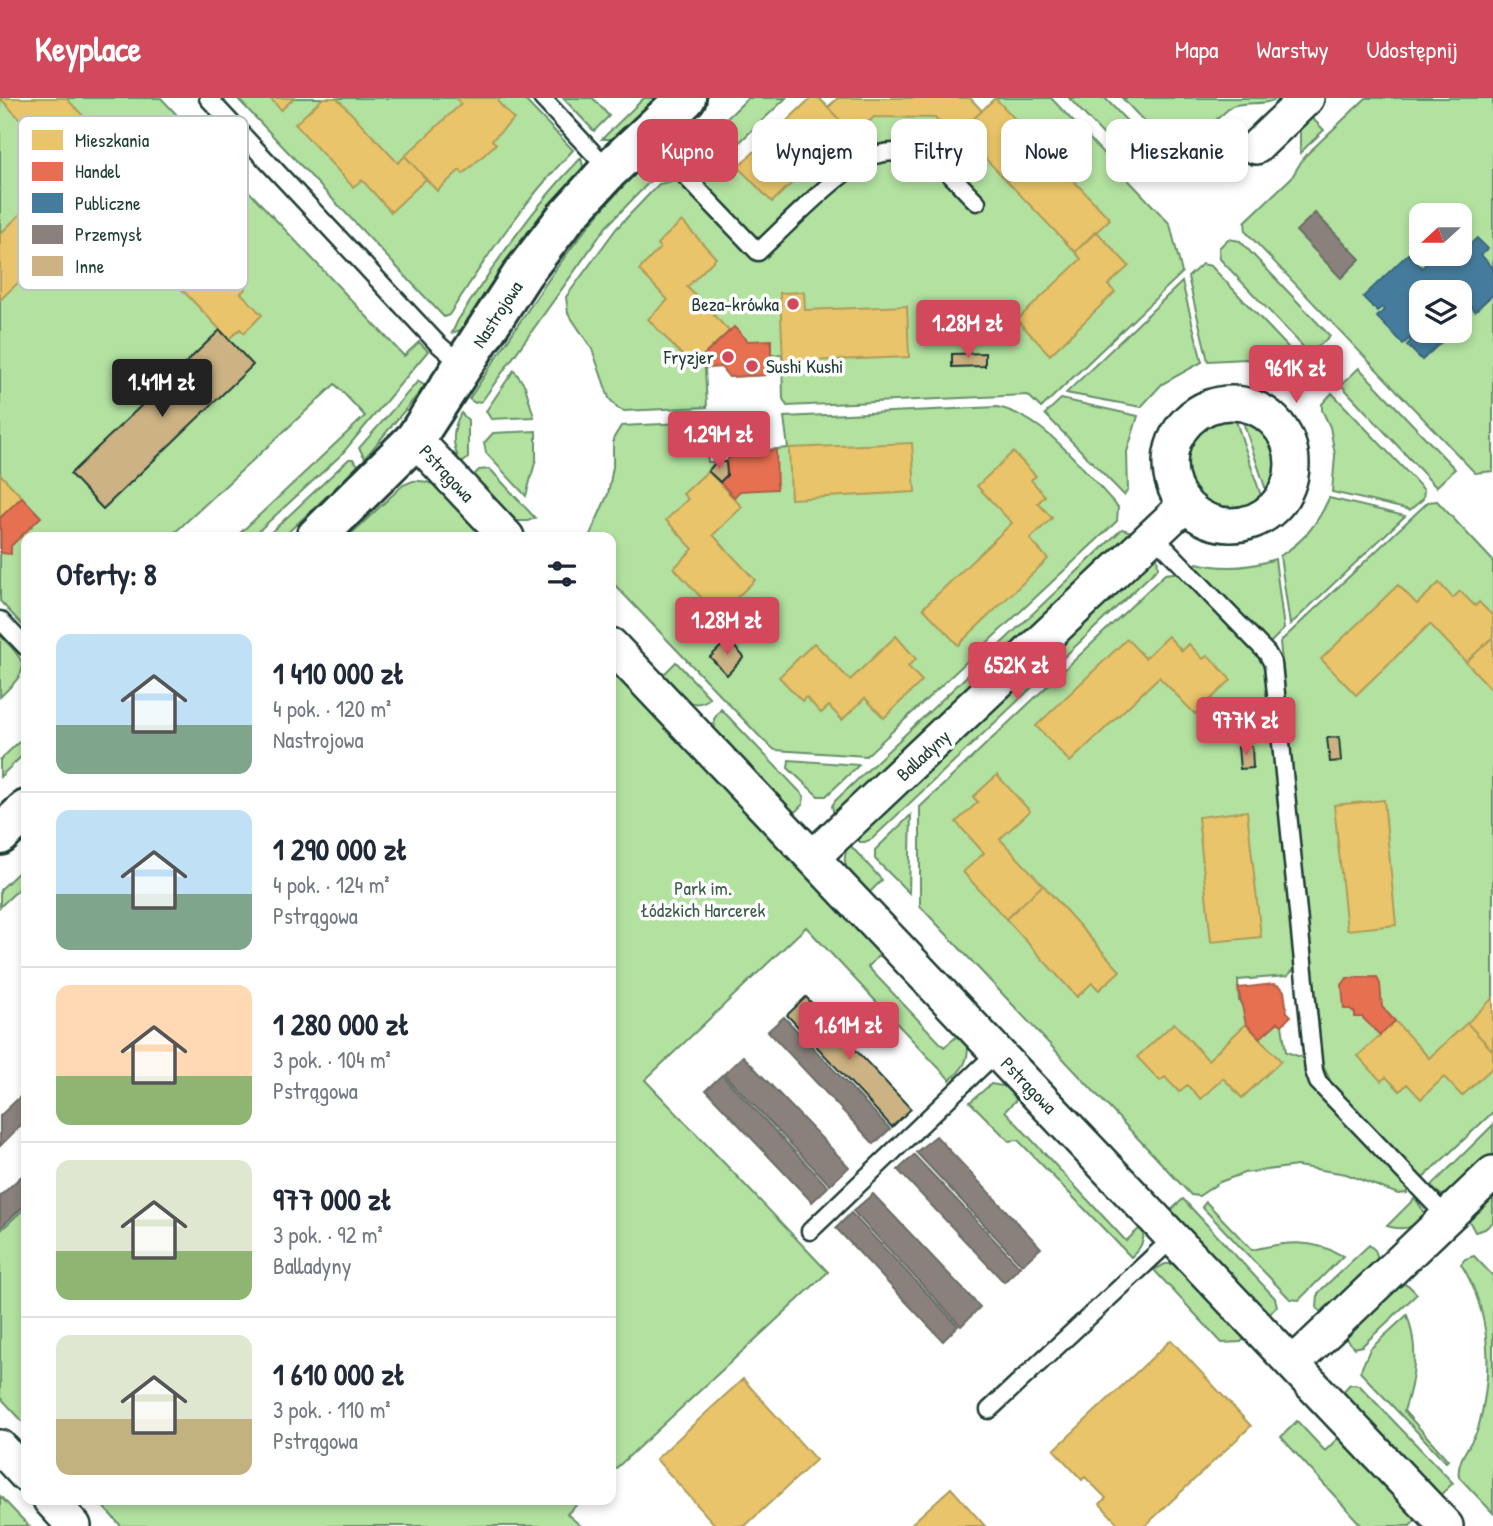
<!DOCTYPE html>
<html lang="pl">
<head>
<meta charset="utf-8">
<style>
  body { margin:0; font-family:"Patrick Hand",sans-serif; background:#f2f2f3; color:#1f2937; height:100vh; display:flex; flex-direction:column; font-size:26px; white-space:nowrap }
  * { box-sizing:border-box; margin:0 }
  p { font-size:23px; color:#747a83 }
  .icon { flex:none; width:38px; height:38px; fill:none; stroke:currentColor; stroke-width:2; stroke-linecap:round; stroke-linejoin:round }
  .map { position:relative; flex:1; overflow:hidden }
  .side { position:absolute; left:21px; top:434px; width:595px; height:973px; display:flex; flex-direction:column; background:#fff; border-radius:14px; box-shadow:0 4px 10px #0003 }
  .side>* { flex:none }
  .top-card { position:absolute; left:637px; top:21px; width:665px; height:63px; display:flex; gap:14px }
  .needle { width:46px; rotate:249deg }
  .fabs { position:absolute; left:1409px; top:105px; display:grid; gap:14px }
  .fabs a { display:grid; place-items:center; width:63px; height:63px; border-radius:14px; background:#fff; box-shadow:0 4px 10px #0003; font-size:35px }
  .price { position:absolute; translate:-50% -60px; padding:0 16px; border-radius:7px; background:#d1495b; color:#fff; font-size:23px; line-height:46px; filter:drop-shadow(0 2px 4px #0008) }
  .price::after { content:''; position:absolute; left:50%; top:42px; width:21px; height:16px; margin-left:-10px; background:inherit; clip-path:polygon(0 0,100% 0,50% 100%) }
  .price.current { background:#222; color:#fff }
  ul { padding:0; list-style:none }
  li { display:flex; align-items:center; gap:21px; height:175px; padding:0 35px }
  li+li { border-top:2px solid #e0e1e3 }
  li span { display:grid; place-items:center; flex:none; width:196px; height:140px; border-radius:14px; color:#555 }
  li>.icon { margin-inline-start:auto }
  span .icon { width:84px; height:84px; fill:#fffc; stroke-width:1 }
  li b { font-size:30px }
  h2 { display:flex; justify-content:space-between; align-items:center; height:84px; padding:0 35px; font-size:30px }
  .tag { padding:0 24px; border-radius:14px; background:#fff; box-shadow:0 4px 10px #0003; font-size:24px; line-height:63px }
  .tag.current { background:#d1495b; color:#fff }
  header { display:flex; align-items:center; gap:42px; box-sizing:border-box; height:98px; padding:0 35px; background:#d1495b; color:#fff }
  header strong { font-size:33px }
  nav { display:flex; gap:38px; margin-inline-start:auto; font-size:24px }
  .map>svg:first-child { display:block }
</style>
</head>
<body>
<header>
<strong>Keyplace</strong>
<nav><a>Mapa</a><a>Warstwy</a><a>Udostępnij</a></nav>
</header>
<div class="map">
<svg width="1493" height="1428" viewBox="0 0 1493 1428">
  <rect width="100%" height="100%" fill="#fff"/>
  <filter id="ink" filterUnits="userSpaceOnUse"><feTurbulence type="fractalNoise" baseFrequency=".0143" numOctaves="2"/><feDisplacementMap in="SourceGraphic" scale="14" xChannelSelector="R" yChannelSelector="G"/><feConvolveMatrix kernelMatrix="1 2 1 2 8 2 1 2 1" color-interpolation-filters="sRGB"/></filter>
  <g filter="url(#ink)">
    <path fill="#b2e1a0" stroke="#688f6a" stroke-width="2" fill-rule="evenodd" d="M0 0H161L404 258 419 244 428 253 341 357 252 439H236L365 318 335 286 170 439H26V531L0 503Z
      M237 0H523L573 52C523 105 488 156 449 217L444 219Z
      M563 0H593L609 18 594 33Z
      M644 0H662L616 41H602Z
      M748 0H786L727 56 714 42V33Z
      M811 0H819L828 9 838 0H970L982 13 995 0H1051L1170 126 1182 175 1041 310 1028 297 787 308 783 301 782 256 771 257V271L766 277 729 279 721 269 705 270 707 309 624 313 617 310 609 300 592 251 568 215 566 199 616 131 659 86 673 83 691 65 686 60 695 53H703L729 79Z
      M1069 0H1105L1164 62 1163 71 1154 80 1143 79Z
      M1122 0H1278C1266 8 1247 3 1232 8L1179 54 1172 53Z
      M1366 0H1493V373L1475 375 1246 134 1245 124 1292 79 1304 59ZM1421 117H1460V156H1421ZM1421 194H1460V233H1421Z
      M1308 16 1324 32 1300 55V23Z
      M581 60 583 68 578 83 466 230 452 235 458 222C496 164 533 109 581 60Z
      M643 69 661 72 606 129 482 303 475 305 469 301C523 221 572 135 643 69Z
      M1228 141 1240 143 1330 238 1310 256 1220 161 1219 150Z
      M1202 166 1211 168 1302 264 1289 276 1246 261 1208 263 1188 179Z
      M1182 184 1202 264 1162 286 1141 309 1066 295Z
      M1359 270 1455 371 1436 389 1341 287Z
      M514 272 525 288 534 319 491 321 486 313Z
      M418 283 425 288 365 360 359 350Z
      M1332 295 1424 392 1423 401 1410 412 1332 394 1335 357 1330 329 1322 312V306Z
      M1061 301 1138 318 1127 354 1128 392 1124 397 1045 316Z
      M997 309C1046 319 1085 374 1118 409L1117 423 866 658 775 652 764 643 611 483V439H589L608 396 613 369V341L621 328 704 324 708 364H726L733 355 788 350 784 319Z
      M461 315 468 322V360L461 366C452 349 451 332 461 315Z
      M1234 317 1262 401C1195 453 1139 326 1234 317Z
      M1241 318C1275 328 1290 368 1267 395Z
      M536 333V361L526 398 486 355 484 345 493 335Z
      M349 361H353L359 368 283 439H266Z
      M490 371 535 420 528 423H514L471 380 479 372Z
      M413 383C445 380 470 418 490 439H348L403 387Z
      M1329 400 1405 418 1290 527 1280 458C1304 443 1318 425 1329 400Z
      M1437 403 1493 463V1014L1422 1081 1333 989 1321 963 1280 544 1428 404Z
      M1122 431 1135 435 834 717 832 708 835 703Z
      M1157 456 1158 470 872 741 865 744H860L854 738 1151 457Z
      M1275 461 1284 531 1271 544H1266L1193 469 1197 465C1224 472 1249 470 1275 461Z
      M1181 474 1256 554 1266 571 1298 868 1287 878 1238 882 1239 903 1244 910 1246 926 1260 940 1278 924 1282 927 1286 954 1307 961 1310 988 1407 1090V1095L1398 1096 1346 1076 1297 1068 1244 1075 1220 1084 1199 1098 1191 1097 920 808V709L1165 476Z
      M0 537C29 568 31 569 0 599Z
      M676 564 710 600C690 616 674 593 660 580Z
      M611 568 883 853 868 869 944 949 961 935 968 942C969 961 965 970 950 982L806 829 645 982 828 1174 611 1375Z
      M721 611 804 698 803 706 791 718 715 635 714 621Z
      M26 637V654L0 679V662Z
      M789 662 859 667 826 698H818L788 670Z
      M911 717 909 795 875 761V752Z
      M849 746 882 782 866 798C853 782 837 768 849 746Z
      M26 767V784L0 809V792Z
      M991 986 1014 990 1021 997 1005 1013 1126 1143 1142 1128C1146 1142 1141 1150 1131 1159L1018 1042 1009 1043 970 1004Z
      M1493 1027V1059L1455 1094 1445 1099 1430 1089Z
      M1493 1094V1124L1485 1131 1475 1134 1468 1121Z
      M1415 1100 1426 1117C1416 1130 1403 1133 1387 1128Z
      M1183 1101 1275 1200 1277 1208 1266 1220 1167 1116Z
      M1206 1104 1252 1152C1285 1144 1311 1140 1343 1158L1299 1202 1290 1201 1202 1109Z
      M26 1109V1327L0 1299V1133Z
      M1369 1147 1375 1152 1379 1163 1326 1219 1317 1210 1318 1196 1322 1191Z
      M1474 1158 1493 1178V1415L1459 1379C1456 1361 1472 1346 1478 1331 1493 1275 1492 1216 1461 1166L1465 1161Z
      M1165 1166H1175L1247 1238 1241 1244 1222 1245 1154 1172Z
      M1400 1186 1408 1187 1417 1196 1362 1248 1354 1250 1343 1238Z
      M1407 1217C1419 1250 1415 1280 1404 1313L1448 1362 1446 1364 1360 1274 1370 1251Z
      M1350 1286 1359 1287 1453 1385 1437 1400 1340 1297Z
      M1297 1323 1325 1353 1341 1337 1418 1419 1410 1428H1362L1281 1339Z
      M0 1398 29 1428H0Z
      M97 1402H582L567 1416 581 1428H121Z"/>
    <path fill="#e9c46a" stroke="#ac9c5a" stroke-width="2" d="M0 0H66L90 25 55 58Z
      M270 0H294L281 12Z
      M323 0H337L398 65 405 58 426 81 391 114 362 82 353 89 295 26Z
      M456 0H500L498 4 514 21 492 42 496 46 463 76 460 72 437 93 405 58 461 6Z
      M811 0H819L848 31 772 104 738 69Z
      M838 0H970L982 13 953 40 935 20 874 19 854 37 828 10Z
      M995 0 1110 121 1075 154 960 34Z
      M149 87 246 190 241 195 262 217 244 235 240 231 229 241 114 120Z
      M30 107 63 142 0 202V136Z
      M682 123 716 160 687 189 729 233 692 268 648 221 668 202 639 172 660 150 657 146Z
      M1096 133 1129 168 1108 187 1115 194 1050 257 1017 222 1081 161 1075 154Z
      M804 194 805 212 907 208 909 259 783 264 780 195Z
      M912 345 915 394 791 401 789 350Z
      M1013 354 1036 378 1031 382 1045 398 1038 405 1052 420 1030 441 1048 461 958 547 923 510 1012 425 977 388Z
      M708 373 742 409 713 437 755 482 718 518 674 470 693 451 666 422 688 401 683 396Z
      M0 376 22 399 0 420Z
      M1439 485 1453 500 1460 493 1475 508 1479 504 1493 518V539L1466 564 1430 526 1356 597 1321 561 1398 487 1417 506Z
      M896 538 916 561 908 568 922 583 884 620 865 600 842 622 829 608 821 615 806 599 802 603 779 579 814 545 850 582Z
      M1168 538 1182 553 1189 546 1203 561 1208 557 1231 582 1195 616 1159 579 1070 664 1036 628 1127 541 1145 560Z
      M1493 539V593L1466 564Z
      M997 677 1030 713 1000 741 1043 787 1006 821 963 774 984 755 956 724 978 704 973 699Z
      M1384 702 1396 827 1347 832 1334 707Z
      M1247 713 1261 839 1211 844 1198 719Z
      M1043 787 1120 873 1099 892 1092 885 1077 899 1006 821Z
      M1493 900V953L1467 925Z
      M1395 923 1429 960 1467 925 1493 953V969L1462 998 1444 979 1421 1001 1407 986 1400 993 1386 979 1381 983 1358 958Z
      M1174 925 1208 962 1246 926 1281 963 1242 1000 1223 980 1201 1001 1187 987 1179 994 1165 979 1160 983 1137 959Z
      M1171 1242 1251 1328 1145 1428H1120L1100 1406 1106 1400 1085 1379 1082 1382 1054 1352Z
      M743 1281 816 1362 745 1428H716L656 1361Z
      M951 1390 985 1428H909Z"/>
    <path fill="#e76f51" stroke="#ab6048" stroke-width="2" d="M734 229 748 243 771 242V271L766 277 729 279 721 269 705 270 698 263Z
      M776 352 777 391 740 393 734 399 720 384 727 377 726 364 733 355Z
      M22 399 41 419 11 448V456L1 455 0 420Z
      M1377 879 1380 886 1382 909 1395 923 1380 937 1362 919H1355V915L1350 911H1344L1342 887 1347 880Z
      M1274 886 1280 888 1284 893 1287 914 1291 918 1282 927 1278 924 1260 940 1246 926 1238 890Z"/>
    <path fill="#457b9d" stroke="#3a687e" stroke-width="2" d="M1460 137 1469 147 1477 140 1488 151 1481 157 1493 170V196L1475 213 1461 198 1460 199V194H1421V233H1453L1422 262 1407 247 1411 243 1409 241 1403 246 1377 219 1384 212 1382 209 1377 213 1363 199 1408 156 1422 170 1428 164 1415 150 1421 144V156H1460Z
      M1460 205 1470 216 1460 226Z"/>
    <path fill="#8a817c" stroke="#6a6d66" stroke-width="2" d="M1315 115 1360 161 1341 180 1296 133Z
      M784 919 890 1031 874 1046 768 933Z
      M743 958 849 1069 830 1087 724 976Z
      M722 977 828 1089 812 1104 706 992Z
      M26 993V1022L0 1048V1018Z
      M936 1038 1041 1150 1022 1167 916 1054Z
      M914 1057 1020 1169 1004 1184 898 1072Z
      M26 1074V1106L0 1130V1098Z
      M873 1096 980 1209 961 1228 853 1113Z
      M851 1115 958 1228 943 1243 836 1130Z"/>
    <path fill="#cdb383" stroke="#1f3d34" stroke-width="2" d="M220 232 253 267 103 411 70 376Z
      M985 255V268L952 269V256Z
      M716 364H726L727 377 720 384 708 373Z
      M728 542 744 559 727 577 710 559Z
      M1339 639 1341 663 1330 664 1327 640Z
      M1252 648 1253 670 1240 671 1238 649Z
      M806 899 911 1011 892 1029 787 917Z"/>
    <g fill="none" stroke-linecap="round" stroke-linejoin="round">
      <defs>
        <path id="service" d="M208 0 437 245 463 268
          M542 0 609 72
          M646 37 758 154C784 130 845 66 875 57 895 51 921 54 938 66 952 76 964 92 977 104
          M1154 438 1267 555 1273 566 1314 973 1318 984 1447 1119
          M0 522 26 549
          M810 1133 997 954
          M989 1312 1172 1141"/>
        <path id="minor" d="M1256 49 1307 0
          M1170 366a61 61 0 1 1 122 0a61 61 0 1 1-122 0Z
          M415 341 507 439
          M611 547 1446 1428
          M813 759 1184 408
          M1293 1266 1493 1075
          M0 1349 26 1377
          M50 1402 74 1428"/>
        <path id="tertiary" d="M316 439 415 341 523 175 566 119 609 72 686 0
          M0 737 26 712"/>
      </defs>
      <use href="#service" stroke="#1f3d34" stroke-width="21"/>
      <use href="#minor" stroke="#1f3d34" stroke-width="38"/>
      <use href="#tertiary" stroke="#1f3d34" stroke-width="44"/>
      <use href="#service" stroke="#fff" stroke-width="16"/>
      <use href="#minor" stroke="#fff" stroke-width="33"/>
      <use href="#tertiary" stroke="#fff" stroke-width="38"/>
    </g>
  </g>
  <g fill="#d1495b" stroke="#fff" stroke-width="2.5">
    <circle cx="793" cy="206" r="7"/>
    <circle cx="728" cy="259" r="7"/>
    <circle cx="752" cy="268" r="7"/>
  </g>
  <g text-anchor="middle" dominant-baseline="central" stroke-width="7" stroke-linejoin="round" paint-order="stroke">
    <g font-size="19" fill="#1f3d34" stroke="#fff" text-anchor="end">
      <text x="779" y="206">Beza-krówka</text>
      <text x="714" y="259">Fryzjer</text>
      <text x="766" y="268" text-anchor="start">Sushi Kushi</text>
    </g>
    <g font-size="19" fill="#1f3d34" stroke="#fff">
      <text transform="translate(497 216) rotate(-57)">Nastrojowa</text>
      <text transform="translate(447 375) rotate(47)">Pstrągowa</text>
      <text transform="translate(923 657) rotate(-43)">Balladyny</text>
      <text transform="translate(1029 987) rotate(46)">Pstrągowa</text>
    </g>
    <g font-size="19" fill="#3c5e4a" stroke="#fff">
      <text x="703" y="790">Park im.<tspan x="703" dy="22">Łódzkich Harcerek</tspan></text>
    </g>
  </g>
  <rect x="18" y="18" width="230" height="174" rx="10" fill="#fff" stroke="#bcc5c2" stroke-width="2"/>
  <rect x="32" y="32" width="31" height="20" fill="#e9c46a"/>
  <rect x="32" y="64" width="31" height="19" fill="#e76f51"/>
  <rect x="32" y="95" width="31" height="20" fill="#457b9d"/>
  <rect x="32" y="127" width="31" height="19" fill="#8a817c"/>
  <rect x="32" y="158" width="31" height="20" fill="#cdb383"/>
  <g font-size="19" fill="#1f3d34">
    <text x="75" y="49">Mieszkania</text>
    <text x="75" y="80">Handel</text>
    <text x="75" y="112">Publiczne</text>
    <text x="75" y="143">Przemysł</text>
    <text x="75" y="175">Inne</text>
  </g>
</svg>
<div class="fabs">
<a><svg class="needle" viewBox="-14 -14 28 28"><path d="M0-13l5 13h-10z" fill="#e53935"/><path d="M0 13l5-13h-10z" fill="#747a83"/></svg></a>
<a><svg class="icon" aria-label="layers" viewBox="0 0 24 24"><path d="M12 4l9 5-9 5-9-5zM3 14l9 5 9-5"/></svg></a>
</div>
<b class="price" style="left:968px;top:262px">1.28M zł</b>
<b class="price" style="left:1296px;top:307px">961K zł</b>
<b class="price current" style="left:162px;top:321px">1.41M zł</b>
<b class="price" style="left:719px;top:373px">1.29M zł</b>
<b class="price" style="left:727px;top:559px">1.28M zł</b>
<b class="price" style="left:1017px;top:604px">652K zł</b>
<b class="price" style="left:1246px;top:659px">977K zł</b>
<b class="price" style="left:849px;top:964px">1.61M zł</b>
<div class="top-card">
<a class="tag current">Kupno</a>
<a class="tag">Wynajem</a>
<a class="tag">Filtry</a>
<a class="tag">Nowe</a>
<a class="tag">Mieszkanie</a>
</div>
<section class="side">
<h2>Oferty: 8<svg class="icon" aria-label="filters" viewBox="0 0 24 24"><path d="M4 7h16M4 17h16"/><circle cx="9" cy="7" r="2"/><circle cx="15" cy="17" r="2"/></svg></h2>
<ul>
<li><span style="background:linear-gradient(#bfe0f5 65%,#7fa58c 0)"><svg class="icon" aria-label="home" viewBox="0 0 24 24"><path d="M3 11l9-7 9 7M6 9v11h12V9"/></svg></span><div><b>1 410 000 zł</b><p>4 pok. · 120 m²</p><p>Nastrojowa</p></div></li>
<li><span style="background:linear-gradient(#bfe0f5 60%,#7fa58c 0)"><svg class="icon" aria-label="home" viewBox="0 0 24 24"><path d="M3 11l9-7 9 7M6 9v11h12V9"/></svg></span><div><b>1 290 000 zł</b><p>4 pok. · 124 m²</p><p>Pstrągowa</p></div></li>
<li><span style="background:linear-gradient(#ffd9b3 65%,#8fb573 0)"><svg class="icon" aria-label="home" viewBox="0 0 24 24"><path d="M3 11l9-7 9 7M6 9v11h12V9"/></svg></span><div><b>1 280 000 zł</b><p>3 pok. · 104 m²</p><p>Pstrągowa</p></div></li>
<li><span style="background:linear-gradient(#dfe7d0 65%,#8fb573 0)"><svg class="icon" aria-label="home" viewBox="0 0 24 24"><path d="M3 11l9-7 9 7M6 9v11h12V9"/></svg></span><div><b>977 000 zł</b><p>3 pok. · 92 m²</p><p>Balladyny</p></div></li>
<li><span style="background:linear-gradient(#dfe7d0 60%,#c2b280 0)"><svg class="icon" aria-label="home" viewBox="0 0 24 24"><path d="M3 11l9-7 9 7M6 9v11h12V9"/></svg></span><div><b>1 610 000 zł</b><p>3 pok. · 110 m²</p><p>Pstrągowa</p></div></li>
</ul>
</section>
</div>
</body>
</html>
